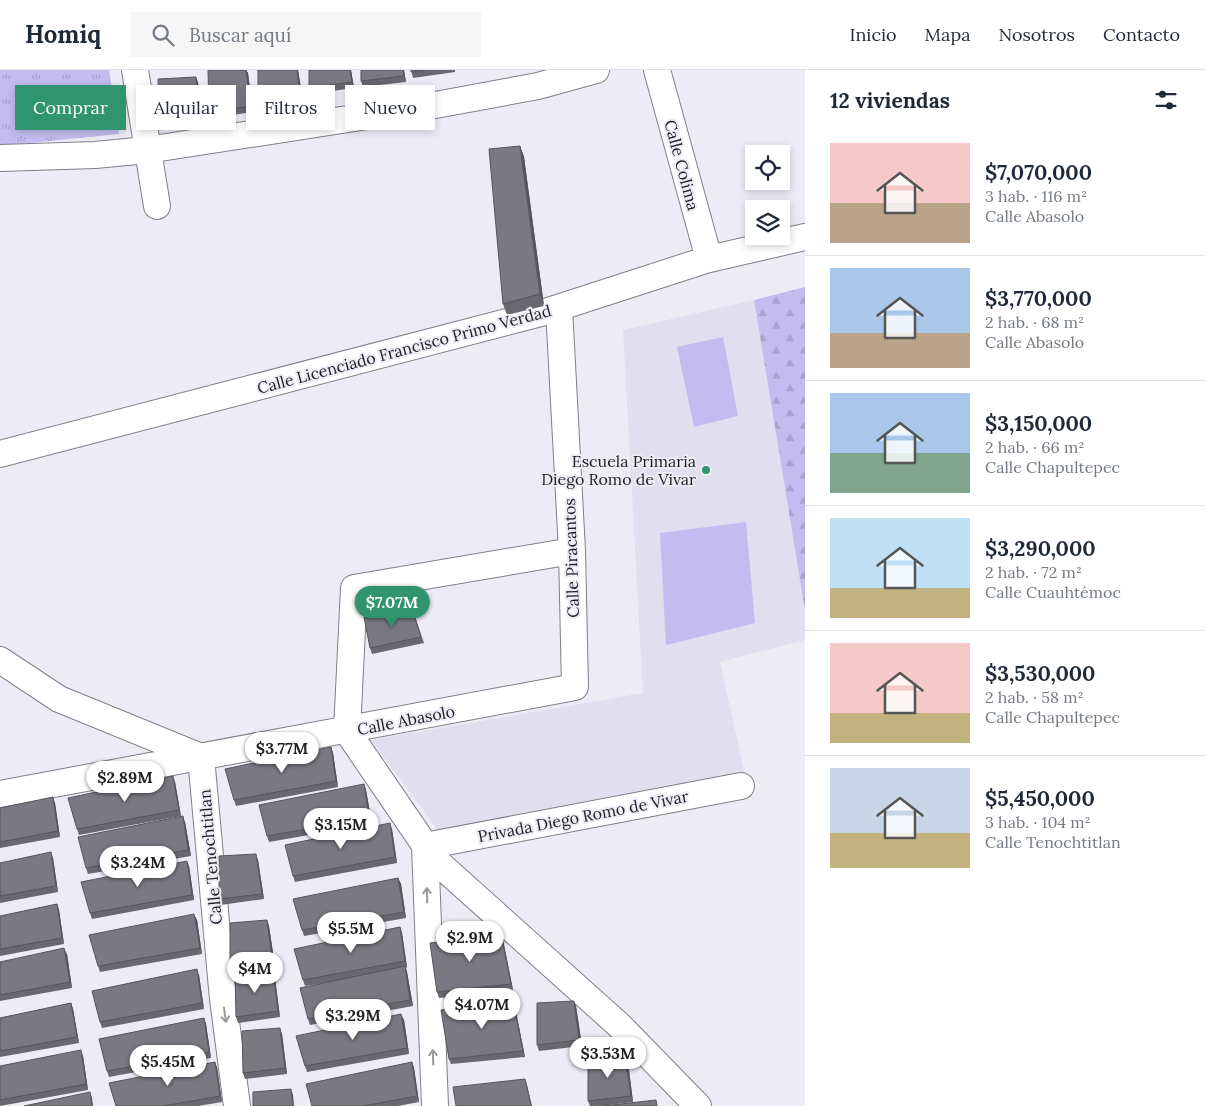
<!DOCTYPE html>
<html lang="es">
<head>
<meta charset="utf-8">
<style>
  body { margin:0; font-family:Lora,serif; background:#f6f6f7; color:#1f2937; height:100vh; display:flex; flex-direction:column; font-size:19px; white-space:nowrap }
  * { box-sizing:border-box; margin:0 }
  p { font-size:16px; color:#747a83 }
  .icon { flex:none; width:28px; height:28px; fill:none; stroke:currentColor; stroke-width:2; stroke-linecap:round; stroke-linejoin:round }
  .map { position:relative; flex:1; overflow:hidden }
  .side { display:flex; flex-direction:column; background:#fff; width:400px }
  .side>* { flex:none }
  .banner { position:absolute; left:15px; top:15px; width:475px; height:45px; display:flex; gap:10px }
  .fabs { position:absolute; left:745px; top:75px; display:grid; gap:10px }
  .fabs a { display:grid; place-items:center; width:45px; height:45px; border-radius:0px; background:#fff; box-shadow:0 2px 8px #0003; font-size:25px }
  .price { position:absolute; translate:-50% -42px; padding:0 11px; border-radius:18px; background:#fff; color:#222; font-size:16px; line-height:32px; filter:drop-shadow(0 1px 2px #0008) }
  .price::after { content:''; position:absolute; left:50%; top:30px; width:15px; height:11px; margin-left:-8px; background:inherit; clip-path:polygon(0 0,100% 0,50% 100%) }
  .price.on { background:#30946f; color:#fff }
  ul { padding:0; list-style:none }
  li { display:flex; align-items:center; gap:15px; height:125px; padding:0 25px }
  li+li { border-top:1px solid #e0e1e3 }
  li span { display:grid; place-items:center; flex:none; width:140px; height:100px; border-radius:0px; color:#555 }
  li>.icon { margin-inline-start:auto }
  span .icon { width:60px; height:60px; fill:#fffc; stroke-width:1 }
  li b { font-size:21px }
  h2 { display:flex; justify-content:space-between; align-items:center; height:60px; padding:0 25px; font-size:21px }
  .pill { padding:0 18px; border-radius:0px; background:#fff; box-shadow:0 2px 8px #0003; font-size:18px; line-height:45px }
  .pill.on { background:#30946f; color:#fff }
  header { display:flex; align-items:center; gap:30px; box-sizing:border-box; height:70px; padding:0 25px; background:#fff; border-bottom:1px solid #e0e1e3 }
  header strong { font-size:24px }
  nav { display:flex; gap:28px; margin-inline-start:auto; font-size:18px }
  .search { width:350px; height:45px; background:#f6f6f7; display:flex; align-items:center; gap:12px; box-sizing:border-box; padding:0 18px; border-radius:0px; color:#747a83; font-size:19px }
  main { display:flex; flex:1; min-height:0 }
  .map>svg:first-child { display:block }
</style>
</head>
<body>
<header>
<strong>Homiq</strong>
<div class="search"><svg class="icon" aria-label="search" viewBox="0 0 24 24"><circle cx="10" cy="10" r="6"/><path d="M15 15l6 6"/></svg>Buscar aquí</div>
<nav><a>Inicio</a><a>Mapa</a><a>Nosotros</a><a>Contacto</a></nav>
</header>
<main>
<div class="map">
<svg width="805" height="1036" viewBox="0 0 805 1036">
  <defs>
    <pattern id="grass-tufts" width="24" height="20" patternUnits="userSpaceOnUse" patternTransform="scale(1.25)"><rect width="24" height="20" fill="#c4bbf0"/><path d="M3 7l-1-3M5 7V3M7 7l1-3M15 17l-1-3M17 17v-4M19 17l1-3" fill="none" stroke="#a8a0ce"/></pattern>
    <pattern id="forest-firs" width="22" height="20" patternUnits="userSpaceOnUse" patternTransform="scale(1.25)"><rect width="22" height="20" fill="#c4bbf0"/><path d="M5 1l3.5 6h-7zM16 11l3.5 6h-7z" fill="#a8a0ce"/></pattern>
  </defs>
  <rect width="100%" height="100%" fill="#edecf6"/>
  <path fill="#e0deef" d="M754 230 805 540V570L720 592 745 705 446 771 371 670 643 623 623 260Z"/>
  <path fill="url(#grass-tufts)" d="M0 0H109L119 64 0 76Z"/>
  <path fill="url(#forest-firs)" d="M805 217V540L754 230Z"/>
  <path fill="#c4bbf0" d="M723 267 738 346 694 357 677 277Z
    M746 452 755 553 666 575 660 463Z"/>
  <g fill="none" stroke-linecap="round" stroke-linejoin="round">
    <defs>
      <path id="minor" d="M135 0 157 136
        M657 0 709 189
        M0 88 95 85 147 80 419 38 538 16 596 0
        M0 384 545 242 709 189 805 167
        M572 481 354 518 347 661 435 790 621 957 698 1036
        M0 590 59 629 201 687 223 929 237 1036
        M0 724 575 617 572 481 559 238
        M435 1036 425 776 741 716"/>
    </defs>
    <use href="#minor" stroke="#807f88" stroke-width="28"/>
    <use href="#minor" stroke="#fff" stroke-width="26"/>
  </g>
  <path fill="#696870" d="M246 0 248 3 253 42 211 48 209 42Z
    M298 0 303 30 260 36 258 30Z
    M309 0H351L354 18 311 24 309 18Z
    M404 0 406 12 363 17 361 11Z
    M411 0H455V2L413 8Z
    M196 7 198 13 203 52 161 57 159 51Z
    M520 76 524 87 544 236 507 245 503 234Z
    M412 538 424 573 372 584 370 578Z
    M331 677 333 683 338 717 236 736 234 730Z
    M175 712 181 746 79 765 77 759Z
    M364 714 366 720 372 754 269 772 267 766Z
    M55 733 60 767 0 778V738Z
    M185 752 191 786 88 804 86 798Z
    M392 759 397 793 295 812 293 806Z
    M53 788 58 822 0 833V793Z
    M258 790 264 829 221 835 219 829Z
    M189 796 194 830 92 849 90 843Z
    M398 808 401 814 406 848 304 866 302 860Z
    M57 834 59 840 64 874 0 886V846Z
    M197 850 202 884 100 902 98 896Z
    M267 850 269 856 275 896 232 901 230 895Z
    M400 857 402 863 407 897 406 898 407 902 413 936 310 955 308 949 330 912 305 916 303 910Z
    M501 864 503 870 513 920 439 928 437 922Z
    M67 884 72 918 0 931V892Z
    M199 905 204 939 102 958 100 952Z
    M275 908 280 947 238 953 236 947Z
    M71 933 73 939 79 973 0 987V948Z
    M576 936 582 976 539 981 537 975Z
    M515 937 525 987 451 994 449 989Z
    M204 948 206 954 211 988 109 1007 107 1001Z
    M404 950 409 984 307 1002 305 996Z
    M282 964 287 1004 245 1009 243 1003Z
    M83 986 88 1020 0 1036V996Z
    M625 986 628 992 633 1032 601 1036H590L588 1031Z
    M412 992 414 998 419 1032 398 1036H312Z
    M217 997 222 1032 198 1036H116Z"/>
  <path fill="#55555b" d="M246 0 248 3 253 42 251 36Z
    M297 0H298L303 30 300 24Z
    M350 0H351L354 18 352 12Z
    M403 0H404L406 12 404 6Z
    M196 7 198 13 203 52 201 46Z
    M520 76 524 87 544 236 540 224Z
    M331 677 333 683 338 717 336 711Z
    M173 706 175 712 181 746 179 740Z
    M364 714 366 720 372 754 369 748Z
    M53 727 55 733 60 767 58 761Z
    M183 746 185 752 191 786 188 780Z
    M390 753 392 759 397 793 395 787Z
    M51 782 53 788 58 822 56 816Z
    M256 784 258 790 264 829 262 824Z
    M187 791 189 796 194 830 192 825Z
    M398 808 401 814 406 848 404 842Z
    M57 834 59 840 64 874 62 868Z
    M194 844 197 850 202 884 200 878Z
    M267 850 269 856 275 896 272 890Z
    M400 857 402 863 407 897 405 891Z
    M501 864 503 870 513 920 511 914Z
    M64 878 67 884 72 918 70 912Z
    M405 896 407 902 413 936 410 930Z
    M197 899 199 905 204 939 202 933Z
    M273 902 275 908 280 947 278 941Z
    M513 931 515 937 525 987 523 981Z
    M574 931 576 936 582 976 579 970Z
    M71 933 73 939 79 973 77 967Z
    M401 944 404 950 409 984 407 978Z
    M204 948 206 954 211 988 209 982Z
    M280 958 282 964 287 1004 285 998Z
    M81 980 83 986 88 1020 86 1014Z
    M625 986 628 992 633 1032 631 1026Z
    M215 992 217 997 222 1032 220 1026Z
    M412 992 414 998 419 1032 417 1026Z
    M525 1009 527 1015 532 1036H531Z
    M291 1019 293 1025 294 1036H293Z
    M90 1022 92 1028 93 1036H92Z"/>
  <path fill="#7a7982" stroke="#55555b" d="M208 0H246L251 36 209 42Z
    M258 0H297L300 24 258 30Z
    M309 0H350L352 12 309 18Z
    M361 0H403L404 6 361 11Z
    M411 0H425L411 2Z
    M196 7 201 46 159 51 158 9Z
    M520 76 540 224 503 234 489 79Z
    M412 538 421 567 370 578 364 547Z
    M331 677 336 711 234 730 225 699Z
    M173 706 179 740 77 759 68 728Z
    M364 714 369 748 267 766 259 735Z
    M53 727 58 761 0 772V738Z
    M183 746 188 780 86 798 78 767Z
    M390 753 395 787 293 806 285 775Z
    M51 782 56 816 0 826V793Z
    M256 784 262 824 219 829V786Z
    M187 791 192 825 90 843 81 812Z
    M398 808 404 842 302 860 293 829Z
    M57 834 62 868 0 879V846Z
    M194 844 200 878 98 896 89 865Z
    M267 850 272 890 230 895V853Z
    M400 857 405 891 303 910 294 879Z
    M501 864 511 914 437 922 430 873Z
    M64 878 70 912 0 925V892Z
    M405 896 410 930 308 949 300 918Z
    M197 899 202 933 100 952 92 921Z
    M273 902 278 941 236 947 235 904Z
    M513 931 523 981 449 989 441 940Z
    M574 931 579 970 537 975V933Z
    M71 933 77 967 0 981V948Z
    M401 944 407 978 305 996 296 966Z
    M204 948 209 982 107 1001 99 969Z
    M280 958 285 998 243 1003 242 961Z
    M81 980 86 1014 0 1030V996Z
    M625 986 631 1026 588 1031V989Z
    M215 992 220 1026 163 1036H116L109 1013Z
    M412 992 417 1026 363 1036H312L306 1014Z
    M525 1009 531 1036H456L453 1017Z
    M291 1019 293 1036H253V1022Z
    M90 1022 92 1036H24Z
    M656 1030 657 1036H603Z"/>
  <defs><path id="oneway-shaft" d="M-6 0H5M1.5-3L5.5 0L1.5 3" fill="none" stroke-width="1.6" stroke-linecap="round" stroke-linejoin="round" transform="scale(1.25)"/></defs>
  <g stroke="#9a9a9c">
    <use href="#oneway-shaft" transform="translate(427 825) rotate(-92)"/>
    <use href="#oneway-shaft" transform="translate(225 945) rotate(82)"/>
    <use href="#oneway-shaft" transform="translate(433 987) rotate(-92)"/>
  </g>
  <circle fill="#30946f" stroke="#edecf6" stroke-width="2" cx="706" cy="400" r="5"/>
  <g text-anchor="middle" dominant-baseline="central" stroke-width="4" stroke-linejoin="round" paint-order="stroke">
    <g font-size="16" fill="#1f1e22" stroke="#edecf6">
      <text transform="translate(682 95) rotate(75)">Calle Colima</text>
      <text transform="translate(404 279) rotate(-15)">Calle Licenciado Francisco Primo Verdad</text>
      <text transform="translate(571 488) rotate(-92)">Calle Piracantos</text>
      <text transform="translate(406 650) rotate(-11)">Calle Abasolo</text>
      <text transform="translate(583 746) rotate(-11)">Privada Diego Romo de Vivar</text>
      <text transform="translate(210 787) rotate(-95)">Calle Tenochtitlan</text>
    </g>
    <g font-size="16" fill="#1f1e22" stroke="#edecf6" text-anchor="end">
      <text x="696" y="391">Escuela Primaria<tspan x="696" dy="18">Diego Romo de Vivar</tspan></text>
    </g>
  </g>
</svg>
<div class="fabs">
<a><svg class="icon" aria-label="locate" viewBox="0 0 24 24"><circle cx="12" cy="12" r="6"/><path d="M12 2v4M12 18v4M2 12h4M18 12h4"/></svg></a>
<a><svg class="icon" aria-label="layers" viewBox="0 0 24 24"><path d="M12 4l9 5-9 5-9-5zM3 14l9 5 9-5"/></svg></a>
</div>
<b class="price on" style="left:392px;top:558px">$7.07M</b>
<b class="price" style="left:282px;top:704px">$3.77M</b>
<b class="price" style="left:125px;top:733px">$2.89M</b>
<b class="price" style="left:341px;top:780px">$3.15M</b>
<b class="price" style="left:138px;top:818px">$3.24M</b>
<b class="price" style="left:351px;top:884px">$5.5M</b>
<b class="price" style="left:470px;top:893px">$2.9M</b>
<b class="price" style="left:255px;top:924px">$4M</b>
<b class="price" style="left:482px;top:960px">$4.07M</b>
<b class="price" style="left:353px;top:971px">$3.29M</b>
<b class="price" style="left:608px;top:1009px">$3.53M</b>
<b class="price" style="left:168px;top:1017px">$5.45M</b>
<div class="banner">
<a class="pill on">Comprar</a>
<a class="pill">Alquilar</a>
<a class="pill">Filtros</a>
<a class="pill">Nuevo</a>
</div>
</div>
<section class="side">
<h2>12 viviendas<svg class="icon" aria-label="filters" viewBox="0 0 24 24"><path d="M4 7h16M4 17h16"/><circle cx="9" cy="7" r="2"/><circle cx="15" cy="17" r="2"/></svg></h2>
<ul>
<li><span style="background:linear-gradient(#f6c9c9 60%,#b9a48a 0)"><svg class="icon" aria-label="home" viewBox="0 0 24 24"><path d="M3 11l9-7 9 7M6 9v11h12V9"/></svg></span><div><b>$7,070,000</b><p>3 hab. · 116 m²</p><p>Calle Abasolo</p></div></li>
<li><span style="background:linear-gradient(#a9c7e8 65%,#b9a48a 0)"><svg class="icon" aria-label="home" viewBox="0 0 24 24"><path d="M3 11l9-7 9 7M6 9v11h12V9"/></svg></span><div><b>$3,770,000</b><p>2 hab. · 68 m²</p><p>Calle Abasolo</p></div></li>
<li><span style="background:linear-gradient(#a9c7e8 60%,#7fa58c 0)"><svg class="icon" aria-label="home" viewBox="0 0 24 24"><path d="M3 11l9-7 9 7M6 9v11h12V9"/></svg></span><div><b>$3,150,000</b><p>2 hab. · 66 m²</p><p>Calle Chapultepec</p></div></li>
<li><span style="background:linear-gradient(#bfe0f5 70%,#c2b280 0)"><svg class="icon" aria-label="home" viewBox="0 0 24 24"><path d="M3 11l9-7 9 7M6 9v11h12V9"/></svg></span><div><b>$3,290,000</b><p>2 hab. · 72 m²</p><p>Calle Cuauhtémoc</p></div></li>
<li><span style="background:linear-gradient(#f6c9c9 70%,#c2b280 0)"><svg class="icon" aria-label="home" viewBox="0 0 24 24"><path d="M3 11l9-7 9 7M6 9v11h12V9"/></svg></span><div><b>$3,530,000</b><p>2 hab. · 58 m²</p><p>Calle Chapultepec</p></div></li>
<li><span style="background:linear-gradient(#c9d6e8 65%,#c2b280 0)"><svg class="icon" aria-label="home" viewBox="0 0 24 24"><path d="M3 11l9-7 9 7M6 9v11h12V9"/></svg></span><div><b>$5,450,000</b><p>3 hab. · 104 m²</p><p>Calle Tenochtitlan</p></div></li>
</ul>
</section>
</main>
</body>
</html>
